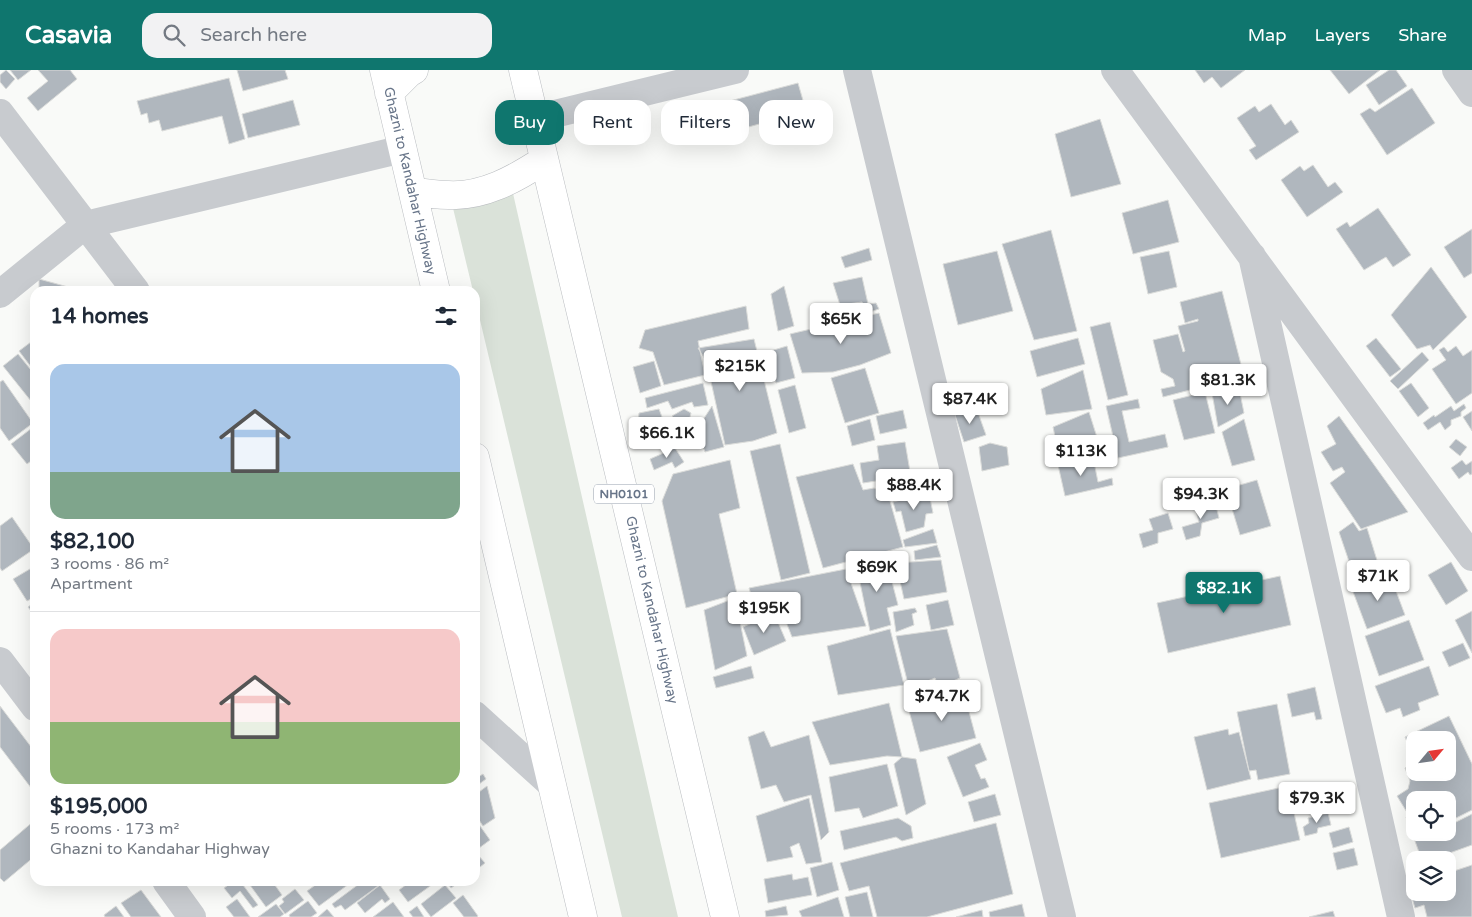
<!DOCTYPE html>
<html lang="en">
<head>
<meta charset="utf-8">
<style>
  body { margin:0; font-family:"Varela Round",sans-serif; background:#f2f2f3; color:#1f2937; height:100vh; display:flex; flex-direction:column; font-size:19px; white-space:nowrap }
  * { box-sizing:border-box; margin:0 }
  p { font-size:16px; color:#747a83 }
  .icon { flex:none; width:28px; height:28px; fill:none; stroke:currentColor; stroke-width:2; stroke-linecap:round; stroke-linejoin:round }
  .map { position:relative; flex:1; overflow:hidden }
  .drawer { position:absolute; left:30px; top:216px; width:450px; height:600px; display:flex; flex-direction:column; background:#fff; border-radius:15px; box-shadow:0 5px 20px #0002 }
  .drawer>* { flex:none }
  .guide { position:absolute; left:495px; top:30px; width:475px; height:45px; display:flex; gap:10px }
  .needle { width:32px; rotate:61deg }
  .controls { position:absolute; left:1406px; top:661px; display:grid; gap:10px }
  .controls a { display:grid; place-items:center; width:50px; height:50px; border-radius:10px; background:#fff; box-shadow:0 5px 20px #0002; font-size:25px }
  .price { position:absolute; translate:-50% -42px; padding:0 11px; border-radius:5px; background:#fff; color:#222; font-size:16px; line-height:32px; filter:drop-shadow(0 1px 2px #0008) }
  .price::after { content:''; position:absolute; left:50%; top:30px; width:15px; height:11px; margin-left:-8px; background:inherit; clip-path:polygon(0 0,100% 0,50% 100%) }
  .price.selected { background:#0f766e; color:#fff }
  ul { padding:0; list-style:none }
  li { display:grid; align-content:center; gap:10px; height:265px; padding:0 20px }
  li+li { border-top:1px solid #e0e1e3 }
  li span { display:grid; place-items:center; height:155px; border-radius:15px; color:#555 }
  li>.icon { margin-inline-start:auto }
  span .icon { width:90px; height:90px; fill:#fffc; stroke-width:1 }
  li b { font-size:21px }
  h2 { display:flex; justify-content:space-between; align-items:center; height:60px; padding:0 20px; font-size:21px }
  .tag { padding:0 18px; border-radius:15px; background:#fff; box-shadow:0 5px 20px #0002; font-size:18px; line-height:45px }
  .tag.selected { background:#0f766e; color:#fff }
  header { display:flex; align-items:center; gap:30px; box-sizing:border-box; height:70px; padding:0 25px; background:#0f766e; color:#fff }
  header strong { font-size:24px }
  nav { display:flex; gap:28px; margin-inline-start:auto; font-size:18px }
  .search { width:350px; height:45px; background:#f2f2f3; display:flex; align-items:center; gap:12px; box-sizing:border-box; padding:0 18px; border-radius:15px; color:#747a83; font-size:19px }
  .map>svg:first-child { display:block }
</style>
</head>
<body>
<header>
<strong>Casavia</strong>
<div class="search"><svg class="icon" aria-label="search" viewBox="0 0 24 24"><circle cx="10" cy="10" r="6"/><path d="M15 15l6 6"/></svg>Search here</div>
<nav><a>Map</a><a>Layers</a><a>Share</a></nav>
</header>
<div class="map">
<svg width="1472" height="847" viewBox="0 0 1472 847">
  <rect width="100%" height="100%" fill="#f9faf8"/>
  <path fill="#dae2d9" d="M512 119 659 766 678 847H622L475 229V221H473L452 134Z"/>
  <path fill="#b0b7be" stroke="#dbdcda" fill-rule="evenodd" d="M6 0 15 9 6 19 0 12V5Z
    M10 0H31L18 10Z
    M38 0H70L77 9 38 41 27 28 48 11Z
    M237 0H285L288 9 243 21Z
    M1195 0H1245L1221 18 1212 7 1204 13Z
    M1330 0H1380L1349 24Z
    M1389 0H1396L1407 16 1379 35 1366 15Z
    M229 8 245 69 229 74 222 46 162 61 159 50 149 53 147 43 141 45 137 31Z
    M798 13 806 41 734 61 726 32Z
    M1412 18 1435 53 1387 85 1360 44 1370 38 1375 42Z
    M293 30 300 55 248 68 242 44Z
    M1271 34 1285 55 1291 50 1299 62 1256 90 1249 80 1256 76 1237 48 1255 36 1259 42Z
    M1100 49 1121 114 1071 127 1055 64Z
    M1313 95 1328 117 1335 112 1343 122 1307 147 1281 110 1300 96 1304 101Z
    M1168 130 1179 172 1133 184 1122 143Z
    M1378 138 1411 185 1393 197 1386 187 1364 200 1336 159 1347 152 1350 157Z
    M1472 159V203L1464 208 1444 177Z
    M1051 160 1077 261 1034 270 1002 174Z
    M869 178 872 190 845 198 841 187Z
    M997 181 1013 241 958 255 943 194Z
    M1169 181 1177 217 1148 224 1140 187Z
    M1431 197 1467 247 1433 280 1430 275 1417 279 1391 245Z
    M862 207 868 234 876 233 879 239 867 243 862 232 840 235 833 213Z
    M39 209 68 217 67 221H39Z
    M784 216 794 256 778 261 771 224Z
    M1222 221 1244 306 1163 327 1161 319 1175 316 1173 309 1161 302 1153 270 1178 264 1183 282 1185 281 1178 256 1198 251V249L1185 253 1180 232Z
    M746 236 749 259 698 271 705 305 664 315 653 282 639 278 645 260Z
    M879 243 891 283 860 295 833 302 802 303 790 264Z
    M1110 252 1128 325 1108 330 1090 257Z
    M1078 268 1085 294 1037 307 1030 281Z
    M1376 268 1401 299 1390 307 1366 276Z
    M35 269V302L19 281Z
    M754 269 777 363 753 371 725 375 710 307 732 301 729 295 711 299 698 278Z
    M787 276 795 308 776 313 767 282Z
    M1456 276 1463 286 1472 280V323L1456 334 1432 299 1446 290 1439 280 1444 277 1448 282Z
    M1422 282 1429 290 1398 319 1390 311Z
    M18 284 35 305V336L3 296Z
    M654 291 661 316 640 323 633 297Z
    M865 298 879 343 845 353 831 308Z
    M1083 300 1092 339 1046 345 1041 319Z
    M3 310 33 353 9 371 0 358V312Z
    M703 313 708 335 694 337 692 332 672 339 668 331 647 338 645 328Z
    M1411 313 1429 338 1418 347 1399 321Z
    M795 315 806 358 789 363 778 320Z
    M1239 318 1244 343 1218 357 1212 323Z
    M1205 322 1215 363 1184 370 1173 330Z
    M1138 329 1140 338 1122 341 1129 372 1165 364 1168 377 1118 388 1106 336Z
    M1464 334 1466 338 1461 342V346L1451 350V355L1445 360 1440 352 1428 360 1423 353 1434 345 1435 347 1451 336 1454 341Z
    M712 336 724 377 705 382 697 359Z
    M976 337 986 365 964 372 955 345Z
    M659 339 662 347 640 357 653 360 637 362 635 357 638 353 639 343Z
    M684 339 691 343 689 351 681 360 672 355 675 349 672 346Z
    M903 340 907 358 880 364 876 346Z
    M1472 341V361L1463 347Z
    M1089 342 1101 380 1059 386 1053 357Z
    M1339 346 1408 442 1361 459 1330 413 1345 402 1342 397 1333 401 1321 382 1336 374 1327 356Z
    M870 349 875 370 852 376 847 356Z
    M1244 349 1255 390 1232 396 1222 362Z
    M32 358 35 362V388L27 394 11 374Z
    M1456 369 1467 377 1460 386 1449 377Z
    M905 372 914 425 901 427 899 416 887 418 883 410 863 413 860 393 879 390 877 376Z
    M990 373 1007 377 1009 395 982 401 979 377Z
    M780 374 810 503 781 510 750 381Z
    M675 378 684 392 675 398 672 392 654 400 650 389Z
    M1093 387 1098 412 1112 408 1113 415 1065 426 1058 395Z
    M730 390 740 438 719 444 737 524 686 538 662 431 673 404Z
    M1462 390 1466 395 1472 391V404L1470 405 1468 402 1459 409 1451 398Z
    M853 394 863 420 874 418 888 424 903 477 823 498 796 407Z
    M1257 410 1271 456 1240 465 1226 419Z
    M929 423 933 443 926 444 924 457 906 462 901 441 896 442 893 432Z
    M1215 432 1219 448 1202 453 1200 466 1186 470 1182 457 1199 452 1195 437Z
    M1168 443 1173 459 1158 463V473L1143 478 1139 464 1153 460 1149 449Z
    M12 447 34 479 2 501 0 498V456Z
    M1353 452 1359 461 1367 458 1380 500 1355 509 1339 462Z
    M933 459 937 473 905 477 903 470Z
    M937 475 941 487 915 490 914 481Z
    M873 489 874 497 888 491 890 500 879 509 891 508 898 535 887 538 891 555 870 561 856 493Z
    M941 490 947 522 904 529 896 493Z
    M1451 492 1468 521 1446 535 1428 505Z
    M35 496V527L27 531 13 509Z
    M846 499 866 556 792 567 783 544 755 538 749 518Z
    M1390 505 1405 545 1367 559 1352 519Z
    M1280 506 1291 555 1168 583 1157 533Z
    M735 528 747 586 715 600 704 540Z
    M948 530 954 555 931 560 926 535Z
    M35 532V546L28 537Z
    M915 538 917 542 912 544 914 555 896 562 893 542Z
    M1472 541V583L1455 550Z
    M774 543 786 571 754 585 743 557Z
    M1409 550 1424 590 1379 606 1365 566Z
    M890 559 904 615 838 625 827 576Z
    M947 559 960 608 939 617 935 608 925 612 926 618 910 622 896 566Z
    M1463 573 1470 588 1449 597 1442 582Z
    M751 596 754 608 716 618 713 607Z
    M1429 596 1439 625 1418 633 1420 640 1403 647 1400 638 1386 643 1375 616Z
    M1315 617 1322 649 1316 650 1314 642 1292 647 1287 624Z
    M964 623 976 668 920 682 908 637Z
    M889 633 902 687 887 686 830 695 812 652Z
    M1277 634 1290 704 1258 710 1256 700 1249 701 1237 642Z
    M0 636 35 682V723L0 677Z
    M1449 646 1472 694V740L1448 752V730H1415V740L1408 744 1397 726 1408 719 1410 711 1405 698 1409 696 1412 684 1405 667ZM1415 670H1448V702H1415Z
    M1228 659 1229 665 1239 662 1251 709 1207 720 1194 667Z
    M764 661 771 677 809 665 829 762 821 770 811 725 784 732 776 715 761 719 748 667Z
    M980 673 987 690 975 695 981 709 985 708 989 717 963 727 947 687Z
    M902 687 916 689 926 734 906 745 894 694Z
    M887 694 898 736 863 748 859 738 835 742 829 707Z
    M483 704 486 709 475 717V709Z
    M487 716 495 748 483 756 475 744V725Z
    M1288 716 1300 770 1221 788 1209 733Z
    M995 724 1001 745 974 752 968 732Z
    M809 728 822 792 806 794 799 773 790 777 793 787 767 792 756 746Z
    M1328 743 1331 755 1318 758 1317 763 1305 766 1303 757 1309 753 1308 748Z
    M1415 744V762H1425L1427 766 1433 762H1448V756L1472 744V775L1430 790H1422L1406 747Z
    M898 748 911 756 913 768 902 771 896 767 844 780 840 761Z
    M475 749 490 770 475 781Z
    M35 750V786L4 812 0 808V780Z
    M996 753 1013 824 927 847H877L869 816 849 821 840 793Z
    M1349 757 1353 772 1333 778 1329 763Z
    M1354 778 1358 795 1337 800 1333 783Z
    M478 785 485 793 475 801V787Z
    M832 792 839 820 817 827 810 798Z
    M1472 795V847H1427L1424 835 1415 838 1408 815 1415 813V822H1448V803Z
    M792 804 793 810 808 807 812 825 768 833 764 809Z
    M234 811H240L258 835 253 838 240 821 232 828 224 818Z
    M247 811H272L282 825 266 837Z
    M321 811H353L319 836 307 821Z
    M363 811H375L378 816 345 840 341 835 335 838 332 834Z
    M411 811H437L408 832 399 820Z
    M446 811H461L451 818Z
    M380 815 390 829 385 833 382 829 365 843 357 833Z
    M445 815 456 828 431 847 421 834Z
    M295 819 304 830 285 844 279 836 284 832 282 829Z
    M141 820 161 847H131L121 833Z
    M867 822 873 847H850L845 827Z
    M463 825 478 846 477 847H464L453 833Z
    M838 827 844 847H802L799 841Z
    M237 829 250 847H234L226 837Z
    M308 831 317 843 311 847H290L289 845Z
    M393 832 404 847H373Z
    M276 834 284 844 280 847H258Z
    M1022 834 1025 847H990L989 842Z
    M116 836 124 847H105L104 845Z
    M417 836 424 847H413L409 842Z
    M786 836 788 845 766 847 765 841Z
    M327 839 334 847H318Z
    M982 840 983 847H956Z
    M1333 841 1335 847H1309Z"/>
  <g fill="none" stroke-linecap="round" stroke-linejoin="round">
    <defs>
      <path id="highway" d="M384 0 436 221
        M523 0 725 847
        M389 23 409 3 414 0
        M413 121C424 123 436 125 448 125 483 127 515 109 544 90
        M475 387 583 847"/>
    </defs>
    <use href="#highway" stroke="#babdc1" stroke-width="29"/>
    <path stroke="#c8cbcf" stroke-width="28" d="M857 0 1062 847
      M1115 0 1472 487
      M1456 0 1472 23
      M0 43 136 221
      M534 49 735 0
      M1252 186 1401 847
      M0 224 85 155 403 79
      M0 591 35 637
      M475 645 552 715
      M166 811 192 847"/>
    <use href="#highway" stroke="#fff" stroke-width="28"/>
  </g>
  <g text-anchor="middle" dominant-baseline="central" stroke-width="5" stroke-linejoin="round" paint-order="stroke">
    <rect fill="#fff" stroke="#959eac" stroke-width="1" x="594" y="414.5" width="60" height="19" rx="4"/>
    <g font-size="12" font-weight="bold" fill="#687589">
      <text x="624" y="424">NH0101</text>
    </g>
    <g font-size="14" fill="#687589" stroke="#fff">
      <text transform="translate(410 111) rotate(77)">Ghazni to Kandahar Highway</text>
      <text transform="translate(652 540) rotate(77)">Ghazni to Kandahar Highway</text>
    </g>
  </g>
</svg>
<div class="controls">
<a><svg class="needle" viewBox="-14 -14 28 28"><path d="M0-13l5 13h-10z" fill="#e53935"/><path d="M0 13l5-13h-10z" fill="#747a83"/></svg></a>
<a><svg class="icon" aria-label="locate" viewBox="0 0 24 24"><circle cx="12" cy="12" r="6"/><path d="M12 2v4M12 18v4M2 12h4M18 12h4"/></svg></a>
<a><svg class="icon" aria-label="layers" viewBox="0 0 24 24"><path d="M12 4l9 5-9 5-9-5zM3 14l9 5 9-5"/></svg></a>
</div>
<b class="price" style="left:841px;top:275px">$65K</b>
<b class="price" style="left:740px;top:322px">$215K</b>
<b class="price" style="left:1228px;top:336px">$81.3K</b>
<b class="price" style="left:970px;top:355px">$87.4K</b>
<b class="price" style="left:667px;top:389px">$66.1K</b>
<b class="price" style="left:1081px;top:407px">$113K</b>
<b class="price" style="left:914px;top:441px">$88.4K</b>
<b class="price" style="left:1201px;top:450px">$94.3K</b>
<b class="price" style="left:877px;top:523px">$69K</b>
<b class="price" style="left:1378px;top:532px">$71K</b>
<b class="price selected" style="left:1224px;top:544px">$82.1K</b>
<b class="price" style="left:764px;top:564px">$195K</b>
<b class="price" style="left:942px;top:652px">$74.7K</b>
<b class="price" style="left:1317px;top:754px">$79.3K</b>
<div class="guide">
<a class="tag selected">Buy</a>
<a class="tag">Rent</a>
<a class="tag">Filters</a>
<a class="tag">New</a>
</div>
<section class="drawer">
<h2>14 homes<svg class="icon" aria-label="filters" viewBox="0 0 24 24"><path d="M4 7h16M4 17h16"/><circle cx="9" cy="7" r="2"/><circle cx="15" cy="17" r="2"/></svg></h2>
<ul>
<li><span style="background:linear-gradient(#a9c7e8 70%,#7fa58c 0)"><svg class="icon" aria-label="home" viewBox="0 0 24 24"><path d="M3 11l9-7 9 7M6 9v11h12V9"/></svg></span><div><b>$82,100</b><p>3 rooms · 86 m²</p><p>Apartment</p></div></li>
<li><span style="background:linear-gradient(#f6c9c9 60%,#8fb573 0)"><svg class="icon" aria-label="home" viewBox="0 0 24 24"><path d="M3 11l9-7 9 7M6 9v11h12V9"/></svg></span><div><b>$195,000</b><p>5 rooms · 173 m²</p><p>Ghazni to Kandahar Highway</p></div></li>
</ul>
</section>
</div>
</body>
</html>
